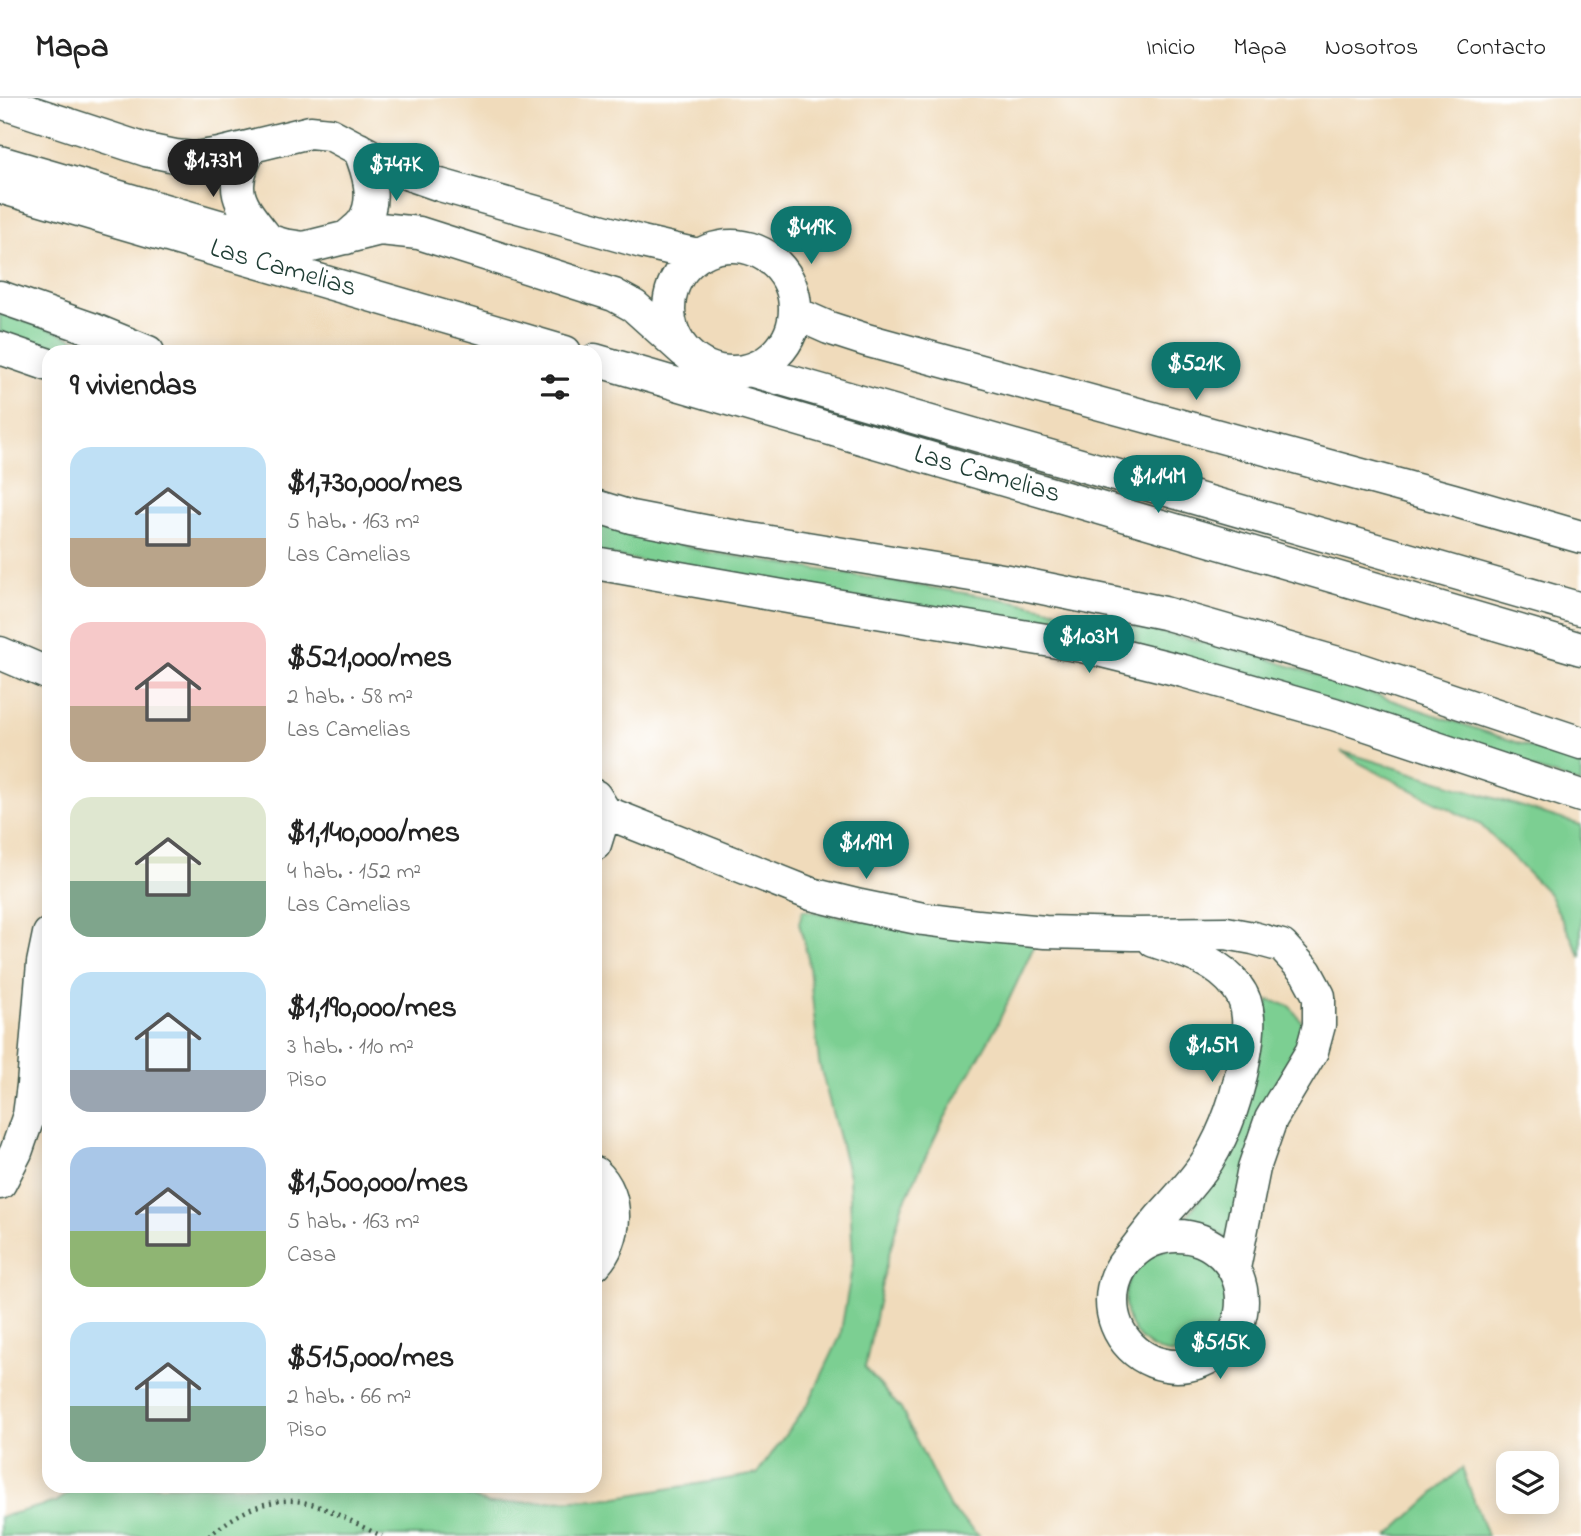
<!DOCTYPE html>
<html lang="es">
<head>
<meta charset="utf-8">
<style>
  body { margin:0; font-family:"Indie Flower",sans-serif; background:#f6f6f6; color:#222; height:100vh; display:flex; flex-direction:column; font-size:26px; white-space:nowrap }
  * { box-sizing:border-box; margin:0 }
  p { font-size:23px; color:#767676 }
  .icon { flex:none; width:38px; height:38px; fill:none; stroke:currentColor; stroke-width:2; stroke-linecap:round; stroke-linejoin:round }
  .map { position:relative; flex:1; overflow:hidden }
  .sheet { position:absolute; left:42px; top:247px; width:560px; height:1148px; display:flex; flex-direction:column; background:#fff; border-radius:21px; box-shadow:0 4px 18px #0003 }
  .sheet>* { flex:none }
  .controls { position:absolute; left:1496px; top:1353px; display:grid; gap:14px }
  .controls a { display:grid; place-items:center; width:63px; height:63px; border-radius:14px; background:#fff; box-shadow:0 4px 18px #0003; font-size:35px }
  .price { position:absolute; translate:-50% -60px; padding:0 16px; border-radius:24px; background:#0f766e; color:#fff; font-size:23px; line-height:46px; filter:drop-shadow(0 2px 4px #0008) }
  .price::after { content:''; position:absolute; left:50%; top:42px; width:21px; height:16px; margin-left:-10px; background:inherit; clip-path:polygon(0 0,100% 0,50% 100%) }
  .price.selected { background:#222; color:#fff }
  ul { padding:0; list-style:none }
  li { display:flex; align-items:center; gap:21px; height:175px; padding:0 28px }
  li span { display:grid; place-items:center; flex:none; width:196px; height:140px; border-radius:21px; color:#555 }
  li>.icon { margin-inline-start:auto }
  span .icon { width:84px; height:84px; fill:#fffc; stroke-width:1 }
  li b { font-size:30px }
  h2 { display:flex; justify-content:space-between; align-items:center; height:84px; padding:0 28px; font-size:30px }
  header { display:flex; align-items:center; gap:42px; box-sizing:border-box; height:98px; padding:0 35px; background:#fff; border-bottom:2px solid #e0e0e0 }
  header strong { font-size:33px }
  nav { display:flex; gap:38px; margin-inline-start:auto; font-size:24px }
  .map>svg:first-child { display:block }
</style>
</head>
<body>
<header>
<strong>Mapa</strong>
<nav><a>Inicio</a><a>Mapa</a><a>Nosotros</a><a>Contacto</a></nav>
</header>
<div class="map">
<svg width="1581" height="1438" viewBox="0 0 1581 1438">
  <rect width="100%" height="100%" fill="#fff"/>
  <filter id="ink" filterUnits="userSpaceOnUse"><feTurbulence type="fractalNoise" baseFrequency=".0143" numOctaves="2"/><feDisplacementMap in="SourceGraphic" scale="14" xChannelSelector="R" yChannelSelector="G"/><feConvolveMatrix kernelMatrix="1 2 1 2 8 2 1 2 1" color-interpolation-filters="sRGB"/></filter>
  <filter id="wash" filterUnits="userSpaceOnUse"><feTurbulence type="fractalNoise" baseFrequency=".00686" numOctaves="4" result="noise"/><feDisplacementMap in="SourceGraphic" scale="28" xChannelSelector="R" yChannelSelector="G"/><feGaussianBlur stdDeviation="1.57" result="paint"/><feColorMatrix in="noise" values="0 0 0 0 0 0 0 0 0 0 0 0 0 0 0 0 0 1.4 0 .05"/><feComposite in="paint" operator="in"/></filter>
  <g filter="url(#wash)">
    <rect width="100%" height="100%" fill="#f0dbbb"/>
    <path fill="#7bcf92" stroke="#4d8663" stroke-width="2" d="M0 215 55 233 106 254H49L0 239Z
      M595 422 703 453 1008 502 1168 536 1260 558 1581 666V686L1321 601 595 454Z
      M1341 653 1581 727V859L1549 796 1481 727 1361 666Z
      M803 812 899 829 1036 844 996 929 942 1025 902 1108 884 1175 865 1270 901 1311 950 1410 979 1438H0V1419L56 1404 80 1388H439L490 1406 612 1400 757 1376 809 1304 840 1239 853 1164 849 1078 819 964 808 860 799 825Z
      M1269 902 1290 908 1302 924 1301 942 1228 1142C1213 1130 1205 1124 1186 1119L1201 1100 1221 1068Z
      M1125 1203a53 53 0 1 1 106 0a53 53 0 1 1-106 0Z
      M1462 1370 1487 1438H1388Z"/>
  </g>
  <g filter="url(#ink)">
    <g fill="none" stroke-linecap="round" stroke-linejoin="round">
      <defs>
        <path id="minor" d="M0 4 146 52 175 58 194 60 219 56 310 34 330 36 400 73 440 87 642 144 698 157
          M252 48C225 92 240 107 269 143
          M0 64 284 147 304 150 380 131 419 135 614 197 634 208 684 253
          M0 89 565 254
          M346 140C351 135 359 130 363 124 378 102 368 73 359 51
          M669 211a63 63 0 1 1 126 0a63 63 0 1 1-126 0Z
          M0 199 92 231 148 254
          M795 215 829 230 866 242 1453 402 1581 439
          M0 250 49 267
          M595 262 1581 551
          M750 272 1581 511
          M595 408 631 419 714 435 1008 483 1164 515 1362 572 1581 645
          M595 465 805 502 1082 548 1183 573 1334 616 1581 698
          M0 555 49 576
          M595 698 605 714 595 746
          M605 714 811 796 860 808 923 821 978 828 1045 834 1133 836 1226 835 1253 840 1282 848 1306 874 1319 898V927L1312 953 1271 1021 1254 1070 1234 1170
          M595 1075C621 1098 617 1142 595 1166
          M0 1085 16 1054 29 1017 33 987 43 865 49 836
          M1112 1203a65 65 0 1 1 130 0a65 65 0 1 1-130 0Z
          M1130 1158C1140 1145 1150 1132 1160 1120 1177 1101 1195 1083 1208 1062 1228 1030 1239 993 1245 956 1249 933 1252 908 1237 889 1217 862 1184 853 1154 843"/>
      </defs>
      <use href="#minor" stroke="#3e5548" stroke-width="35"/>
      <path stroke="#3e5548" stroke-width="4.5" stroke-dasharray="2 5" stroke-linecap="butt" d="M209 1438C235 1416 267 1398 302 1404 327 1408 359 1428 382 1438"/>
      <use href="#minor" stroke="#fff" stroke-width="32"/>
    </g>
  </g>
  <g text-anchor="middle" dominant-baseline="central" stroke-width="5" stroke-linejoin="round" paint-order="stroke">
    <g font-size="28" fill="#1f3d34" stroke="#fff">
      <text transform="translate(283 171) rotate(16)">Las Camelias</text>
      <text transform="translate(987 377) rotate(16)">Las Camelias</text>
    </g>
  </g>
</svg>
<div class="controls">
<a><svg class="icon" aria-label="layers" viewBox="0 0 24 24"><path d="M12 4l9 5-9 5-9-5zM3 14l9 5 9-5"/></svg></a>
</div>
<b class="price selected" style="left:213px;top:101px">$1.73M</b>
<b class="price" style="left:396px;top:105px">$747K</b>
<b class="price" style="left:811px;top:168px">$419K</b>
<b class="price" style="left:1196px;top:304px">$521K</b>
<b class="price" style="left:1158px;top:417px">$1.14M</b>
<b class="price" style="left:1089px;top:577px">$1.03M</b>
<b class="price" style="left:866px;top:783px">$1.19M</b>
<b class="price" style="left:1212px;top:986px">$1.5M</b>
<b class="price" style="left:1220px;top:1283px">$515K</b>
<section class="sheet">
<h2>9 viviendas<svg class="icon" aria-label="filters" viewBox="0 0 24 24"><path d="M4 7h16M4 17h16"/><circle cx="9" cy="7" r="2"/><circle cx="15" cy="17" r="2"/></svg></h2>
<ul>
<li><span style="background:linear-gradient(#bfe0f5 65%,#b9a48a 0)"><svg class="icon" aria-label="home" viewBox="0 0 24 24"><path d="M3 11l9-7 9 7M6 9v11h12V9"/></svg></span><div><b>$1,730,000/mes</b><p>5 hab. · 163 m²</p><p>Las Camelias</p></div></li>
<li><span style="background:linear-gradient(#f6c9c9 60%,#b9a48a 0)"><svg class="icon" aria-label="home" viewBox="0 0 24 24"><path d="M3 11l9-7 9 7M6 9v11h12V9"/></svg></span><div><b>$521,000/mes</b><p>2 hab. · 58 m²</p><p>Las Camelias</p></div></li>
<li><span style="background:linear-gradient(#dfe7d0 60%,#7fa58c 0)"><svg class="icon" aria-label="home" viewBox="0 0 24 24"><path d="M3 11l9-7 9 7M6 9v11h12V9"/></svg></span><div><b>$1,140,000/mes</b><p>4 hab. · 152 m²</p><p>Las Camelias</p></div></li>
<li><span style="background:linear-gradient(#bfe0f5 70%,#9aa5b1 0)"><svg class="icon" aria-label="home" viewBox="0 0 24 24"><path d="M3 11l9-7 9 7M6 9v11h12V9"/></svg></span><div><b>$1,190,000/mes</b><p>3 hab. · 110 m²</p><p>Piso</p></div></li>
<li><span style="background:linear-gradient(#a9c7e8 60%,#8fb573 0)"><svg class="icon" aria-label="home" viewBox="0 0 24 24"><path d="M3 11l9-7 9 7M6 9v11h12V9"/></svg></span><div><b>$1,500,000/mes</b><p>5 hab. · 163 m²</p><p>Casa</p></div></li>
<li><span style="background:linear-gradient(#bfe0f5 60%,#7fa58c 0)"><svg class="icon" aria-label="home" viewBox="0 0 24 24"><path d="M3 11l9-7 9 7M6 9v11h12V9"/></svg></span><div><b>$515,000/mes</b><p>2 hab. · 66 m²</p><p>Piso</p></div></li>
</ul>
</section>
</div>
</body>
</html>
